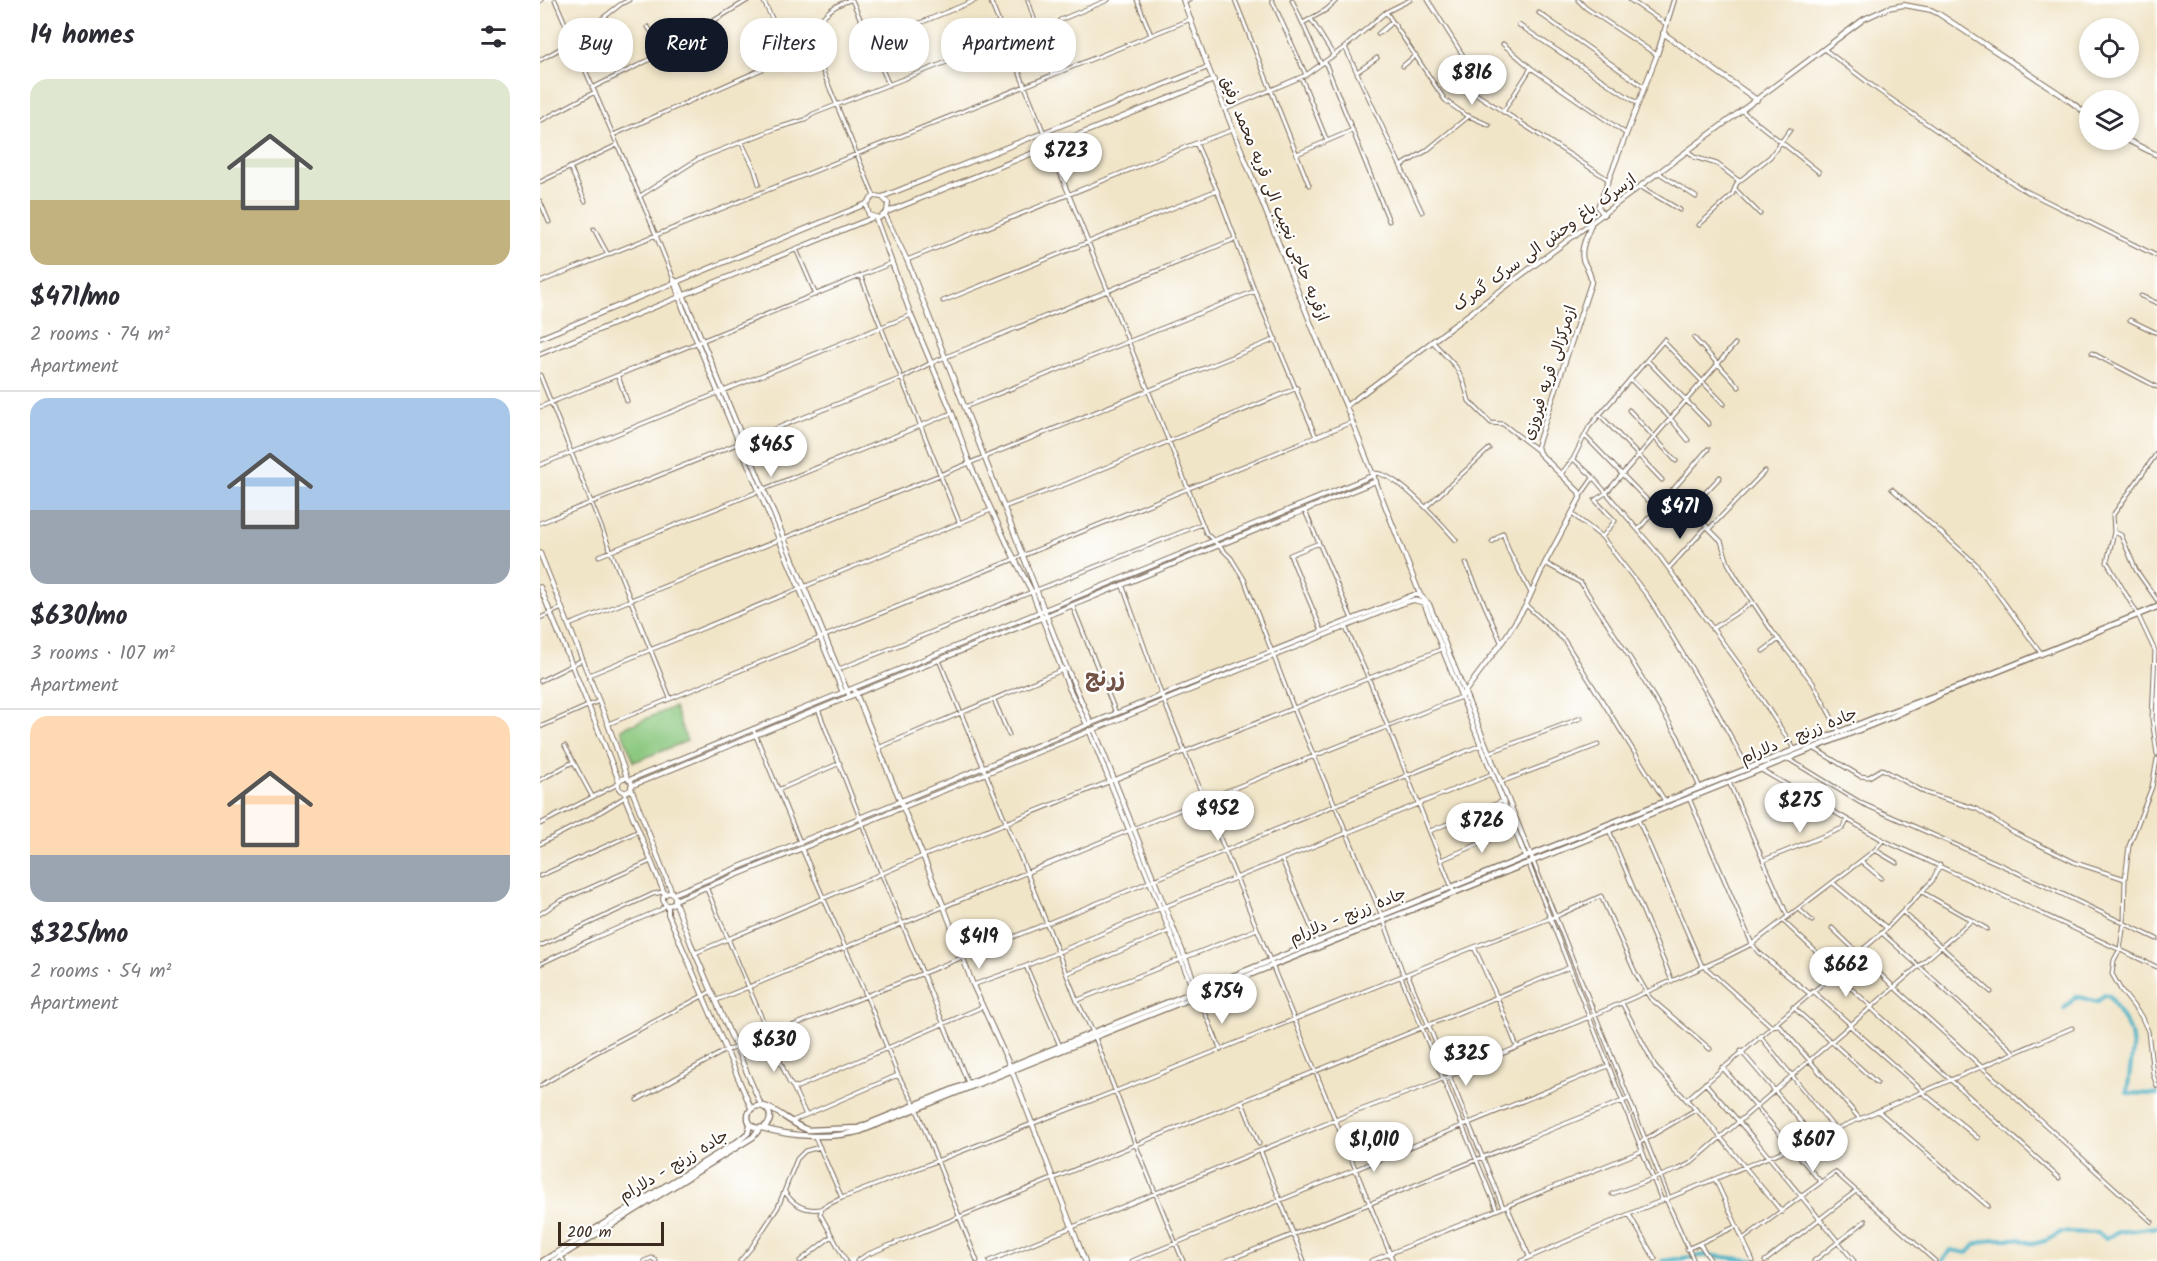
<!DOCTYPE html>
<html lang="en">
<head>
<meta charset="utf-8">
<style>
  body { margin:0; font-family:Kalam,"Playpen Sans Arabic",sans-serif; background:#f2f2f3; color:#2b2b33; height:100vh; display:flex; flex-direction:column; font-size:22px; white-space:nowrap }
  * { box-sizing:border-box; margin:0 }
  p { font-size:20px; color:#7c7c81 }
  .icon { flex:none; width:33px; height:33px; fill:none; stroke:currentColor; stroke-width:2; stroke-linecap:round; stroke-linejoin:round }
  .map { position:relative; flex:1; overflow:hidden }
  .sheet { display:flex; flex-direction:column; background:#fff; width:540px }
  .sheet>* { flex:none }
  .guide { position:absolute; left:18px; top:18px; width:570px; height:54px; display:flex; gap:12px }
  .tools { position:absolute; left:1539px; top:18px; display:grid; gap:12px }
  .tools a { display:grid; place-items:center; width:60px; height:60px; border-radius:50%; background:#fff; box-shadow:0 3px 9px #0003; font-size:30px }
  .scale { position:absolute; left:18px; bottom:15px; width:106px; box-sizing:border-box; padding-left:6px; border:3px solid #3b2a1e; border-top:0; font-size:16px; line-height:21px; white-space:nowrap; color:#3b2a1e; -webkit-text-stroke:4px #fff; paint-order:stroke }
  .price { position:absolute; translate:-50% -51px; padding:0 14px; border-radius:21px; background:#fff; color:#222; font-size:20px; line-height:39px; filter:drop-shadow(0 2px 3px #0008) }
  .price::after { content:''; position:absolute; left:50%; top:36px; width:18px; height:14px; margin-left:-9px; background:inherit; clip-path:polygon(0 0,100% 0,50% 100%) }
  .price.active { background:#111827; color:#fff }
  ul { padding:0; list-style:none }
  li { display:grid; align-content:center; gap:12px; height:318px; padding:0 30px }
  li+li { border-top:2px solid #e1e1e2 }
  li span { display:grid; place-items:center; height:186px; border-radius:18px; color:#555 }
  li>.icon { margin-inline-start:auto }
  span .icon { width:108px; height:108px; fill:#fffc; stroke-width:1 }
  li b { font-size:26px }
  h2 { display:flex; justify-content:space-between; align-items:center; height:72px; padding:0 30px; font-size:26px }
  .tag { padding:0 21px; border-radius:24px; background:#fff; box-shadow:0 3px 9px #0003; font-size:21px; line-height:54px }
  .tag.active { background:#111827; color:#fff }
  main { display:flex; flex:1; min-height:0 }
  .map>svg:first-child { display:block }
</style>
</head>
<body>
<main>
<section class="sheet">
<h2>14 homes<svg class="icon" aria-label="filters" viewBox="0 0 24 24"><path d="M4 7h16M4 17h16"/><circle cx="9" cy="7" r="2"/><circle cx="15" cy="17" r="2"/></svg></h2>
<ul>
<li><span style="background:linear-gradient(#dfe7d0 65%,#c2b280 0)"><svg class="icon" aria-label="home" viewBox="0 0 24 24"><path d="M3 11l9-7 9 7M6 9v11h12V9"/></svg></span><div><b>$471/mo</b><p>2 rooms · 74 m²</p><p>Apartment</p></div></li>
<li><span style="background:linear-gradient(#a9c7e8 60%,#9aa5b1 0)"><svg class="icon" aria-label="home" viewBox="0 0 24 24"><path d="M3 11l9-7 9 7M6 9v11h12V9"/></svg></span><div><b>$630/mo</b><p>3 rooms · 107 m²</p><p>Apartment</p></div></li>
<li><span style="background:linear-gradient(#ffd9b3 75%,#9aa5b1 0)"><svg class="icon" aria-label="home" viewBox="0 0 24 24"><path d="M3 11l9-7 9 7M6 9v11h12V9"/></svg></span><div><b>$325/mo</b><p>2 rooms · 54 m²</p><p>Apartment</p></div></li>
</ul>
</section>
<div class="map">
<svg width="1617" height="1261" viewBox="0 0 1617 1261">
  <rect width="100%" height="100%" fill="#fff"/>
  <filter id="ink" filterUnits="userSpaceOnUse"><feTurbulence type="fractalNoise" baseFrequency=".0167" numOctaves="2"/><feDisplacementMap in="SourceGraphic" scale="12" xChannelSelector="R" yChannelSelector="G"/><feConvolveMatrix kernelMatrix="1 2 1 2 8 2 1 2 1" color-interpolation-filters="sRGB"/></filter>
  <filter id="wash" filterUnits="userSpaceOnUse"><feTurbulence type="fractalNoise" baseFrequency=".008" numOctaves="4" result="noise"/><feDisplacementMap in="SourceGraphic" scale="24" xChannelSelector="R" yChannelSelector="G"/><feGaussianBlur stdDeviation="1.35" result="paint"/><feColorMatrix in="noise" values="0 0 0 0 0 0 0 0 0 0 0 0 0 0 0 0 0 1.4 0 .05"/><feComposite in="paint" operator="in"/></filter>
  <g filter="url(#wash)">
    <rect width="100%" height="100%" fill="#f1e5c8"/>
    <path fill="#88c67c" stroke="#62784d" stroke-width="1.5" d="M134 707 147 741 94 762 81 729Z"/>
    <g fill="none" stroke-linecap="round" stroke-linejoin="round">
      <path stroke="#48b2c7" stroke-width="4" d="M1524 1009 1536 996 1557 1002 1565 994 1570 996 1591 1033 1593 1049 1587 1093 1617 1094
        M1122 1261 1166 1255 1219 1261
        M1402 1261 1411 1250 1428 1253 1436 1244 1454 1239H1479L1493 1244 1508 1240 1521 1232 1558 1233 1566 1238 1579 1232 1617 1227"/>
    </g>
  </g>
  <g filter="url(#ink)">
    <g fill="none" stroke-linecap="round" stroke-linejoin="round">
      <defs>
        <path id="minor" d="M15 0 109 218 134 280
          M223 0 245 45 252 56
          M310 0C288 7 278 20 270 40L334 196
          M312 0 349 85
          M450 0 666 533 691 558 704 579 754 709 842 916 864 976
          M488 0 512 75
          M597 0 611 35
          M695 0 769 185
          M732 0 766 75
          M752 0 781 64
          M888 0 924 57
          M1038 0 1046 8 1117 55
          M1090 0 1126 24
          M0 1 1 0
          M644 3 649 0
          M846 12 905 100 924 114 949 125
          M999 13 1104 87
          M771 19 794 56
          M520 20 568 0
          M763 23 786 10 797 0
          M979 25 1097 103
          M108 27 124 50
          M838 34 852 22
          M331 43 436 0
          M963 44 991 68 1085 133
          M805 47 882 212
          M1284 49 1338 90 1480 188 1617 256
          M0 60 32 42 81 4 89 0
          M785 62 849 221
          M863 66 876 55
          M817 72 837 58
          M761 77 787 141
          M916 81 1069 180
          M52 88 107 61 208 0
          M686 109 766 75 805 47 846 12 870 0
          M1202 111 1279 172
          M963 112 991 68
          M0 121 55 92
          M73 135 252 56 270 40
          M201 141 214 168 219 184
          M656 143 677 190 715 291 776 437
          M1148 151 1154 157 1177 164 1199 181
          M757 154 813 130
          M861 166 886 151 929 116
          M30 167 45 201
          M1119 173 1156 197
          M0 182 77 145
          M1101 187 1140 210
          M1195 189 1220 214
          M100 196 158 159 237 128 265 120 273 114 466 39
          M0 201 9 222
          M1159 225 1192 195 1197 183 1230 157 1250 130
          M54 229 68 255
          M256 249 276 295
          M367 260 656 143 693 130
          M321 277 420 524
          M0 282 651 19
          M1601 296 1617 303
          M403 301 677 190
          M1590 320 1617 333
          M1154 338 1199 387
          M892 341 916 367 924 383 929 401 951 423 963 424 997 450
          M1123 341 1184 404
          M1552 353 1617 387
          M1107 360 1169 424
          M0 375 130 698
          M78 376 87 401
          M1090 379 1130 418 1148 440
          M0 407 352 263
          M425 407 715 291
          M1089 410 1136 461
          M1059 414 1122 480
          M1045 436 1107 500
          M1617 453 1573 515 1574 532 1567 562 1598 615 1615 651 1612 719 1617 754
          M1033 459 1051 475 1115 550 1201 667 1255 750
          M0 465 371 315
          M833 473C856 471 901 523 916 540
          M1021 474 1033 459 1049 427 1125 339
          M1352 489 1435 563 1501 653
          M1131 490 1181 541 1188 563 1196 577 1232 631 1273 683 1299 731
          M1041 495 1053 478
          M464 507 526 484 757 388
          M886 507 949 449
          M1150 509 1180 477
          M765 511 812 619
          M1032 514 1062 537 1109 598 1173 704 1208 768
          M0 523 362 378 391 363 695 239
          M1169 529 1225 471
          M1098 530 1168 449
          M1574 532 1581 535 1596 570 1617 600
          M1062 537 1075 521 1055 500 1066 493 1195 344
          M952 542 963 533 969 551 991 593
          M779 543 750 555 782 631
          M59 556 412 413
          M926 563 961 642
          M1005 563 1041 583 1090 658 1138 737 1160 788
          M1129 568 1167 526
          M582 584 622 696 853 1261
          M532 605 576 713
          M986 605 1024 640 1125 801
          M0 618 22 608
          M29 625 736 339
          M805 626 828 677 914 893
          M1172 629 1213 602
          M1223 651 1239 639
          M399 660 487 873 537 1001 553 1032 595 1143 643 1261
          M299 669 662 524
          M49 675 451 510
          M0 681 42 660
          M454 700 469 735
          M278 709 342 875 428 1083
          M68 724 812 422
          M0 727 59 701
          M213 729 260 842
          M25 746 52 796
          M338 748 527 668
          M1275 749 1320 776 1329 777 1342 769 1386 793 1437 809 1471 831 1536 863 1585 879
          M948 753 1041 718
          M1247 758 1321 803 1459 864 1617 939
          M1617 759 1612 787 1589 846 1585 879 1584 923 1580 949 1574 960 1572 974 1581 990 1601 1016 1608 1031 1613 1074 1617 1086
          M1221 770 1343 840 1617 967
          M0 780 33 762
          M961 782 1058 745
          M1189 782 1248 917
          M238 790 300 763
          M1149 798 1212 944 1218 952 1269 993
          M1098 819 1162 966
          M0 824 78 784
          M1069 830 1132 981
          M890 831 963 801
          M0 844 52 817 85 797
          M262 849 327 997 358 1075 375 1105 437 1261
          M1335 850 1357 863
          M742 860 777 941
          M901 860 974 829
          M1224 860 1303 828 1307 821
          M993 861 1129 1198
          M1321 861 1341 878
          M988 862 1122 1201
          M0 876 99 831
          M1293 883 1347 928
          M166 887 249 1082 252 1086 258 1087 442 1007
          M1382 892 1447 929
          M1259 909 1272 921
          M1363 912 1451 992
          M0 914 20 901 111 861
          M1243 921 1284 959
          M1292 928 1355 988 1612 1222
          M1342 933 1474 1052
          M0 946 113 894 123 892
          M934 947 957 997 977 1047
          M155 953 383 856 902 649
          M0 964 50 940 120 910 126 905
          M486 966 520 1046
          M1164 966 1231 1026 1239 1025 1320 1119
          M527 973 629 931
          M1294 973 1332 1007
          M868 975 963 1207
          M861 977 957 1210
          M433 985 486 966 619 909 952 774
          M1273 991 1311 1025
          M177 1000 590 830 921 697
          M538 1000 717 929
          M1082 1003 1116 1068 1167 1121 1242 1212
          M1253 1007 1337 1083
          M1331 1008 1519 1178
          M664 1010 680 1048
          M1311 1027 1383 1091
          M1220 1036 1295 1129
          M1201 1051 1275 1138
          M1182 1067 1280 1181
          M1165 1083 1215 1140 1314 1261
          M0 1086 53 1054 172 991
          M253 1087 266 1115
          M1382 1092 1438 1138
          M97 1100 186 1050 197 1048 575 896 941 745
          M1146 1100 1342 933 1392 881 1400 865
          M702 1102 719 1144
          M1338 1111 1448 1206
          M252 1121 358 1075
          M275 1137 302 1198
          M1099 1143 1155 1110
          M721 1152 764 1261
          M1175 1179 1213 1261
          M245 1192C253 1205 265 1211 281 1209
          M1072 1194 1139 1169 1151 1163 1432 920
          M1126 1199 1154 1261
          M967 1206 989 1256
          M1089 1214 1115 1259
          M1203 1239 1295 1172 1395 1261
          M1160 1244 1171 1261
          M1147 1249 1197 1226
          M18 1252 24 1261
          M104 1261 112 1258 116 1261
          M200 1261 211 1248 238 1207 257 1159 265 1151 280 1147
          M260 1261 292 1236
          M306 1261 280 1214 283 1207 302 1198 604 1080 934 947 1019 915 1061 896 1095 972 1110 998 1170 1049
          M317 1261 326 1255C560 1158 795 1064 1028 968
          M449 1261 815 1112 888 1085 1054 1015 1186 957 1212 944 1335 850 1343 840
          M592 1261 1068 1066
          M685 1261C820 1210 953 1151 1088 1099
          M831 1261 1102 1151
          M981 1261 1089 1214 1275 1138 1532 1028
          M1225 1261 1316 1191
          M1274 1261 1325 1221"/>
        <path id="tertiary" d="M643 0 668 67
          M1123 33 1217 100
          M345 215 367 260 527 668 551 723
          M336 219 371 315 412 413 430 464 470 550 492 592 529 688 547 725
          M134 280 138 282 309 695
          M134 281 143 308 303 693
          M315 691 404 907 433 985 470 1066 545 1261
          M921 697 965 638 986 605 1005 563 1040 498 1039 492 999 453 997 446 1051 283C1052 273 1046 268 1043 260 1040 248 1047 236 1051 225
          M89 780 834 475
          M91 786 836 481"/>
        <path id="secondary" d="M1587 140 1617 155
          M342 197 668 67 775 334 806 406 881 597
          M347 212 348 203 342 197 334 196 326 204 329 215 339 218 347 212 674 80
          M1064 215 1058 207 1117 55 1134 0
          M0 338 326 204
          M0 354 332 218
          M806 406 1324 19 1348 8 1364 5 1391 10 1399 14 1520 94 1550 116
          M0 553 68 724 87 778
          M0 587 79 781
          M554 729 660 995
          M549 730 656 997
          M78 785a7 7 0 1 1 14 0a7 7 0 1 1-14 0Z
          M91 788 132 893
          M85 792 86 800 125 895
          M123 899a6 6 0 1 1 12 0a6 6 0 1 1-12 0Z
          M133 894 547 725 873 595H880L889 604 993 861
          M135 900 866 602 874 600 884 603 986 858
          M135 901 151 944 221 1105
          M128 906V914L211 1108"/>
        <path id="trunk" d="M208 1117a11 11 0 1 1 22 0a11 11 0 1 1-22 0Z
          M224 1106C240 1111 252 1125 268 1130L318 1128 986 857 1347 713 1424 685 1617 607
          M222 1128C253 1137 290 1139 321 1131L1351 717 1399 695
          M3 1261 197 1142 208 1133 210 1125
          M13 1261 213 1137 220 1128"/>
      </defs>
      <use href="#minor" stroke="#7b6b5a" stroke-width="5"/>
      <use href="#tertiary" stroke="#7b6b5a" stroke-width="6"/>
      <use href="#secondary" stroke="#7b6b5a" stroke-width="6"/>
      <use href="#trunk" stroke="#7b6b5a" stroke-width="7"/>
      <use href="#minor" stroke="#fff" stroke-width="3"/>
      <use href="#tertiary" stroke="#fff" stroke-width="4"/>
      <use href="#secondary" stroke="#fff" stroke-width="4"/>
      <use href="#trunk" stroke="#fff" stroke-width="4.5"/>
    </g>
  </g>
  <g text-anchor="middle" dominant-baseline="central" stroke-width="4.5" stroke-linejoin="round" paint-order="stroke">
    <g font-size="16" fill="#3b2a1e" stroke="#fff">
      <text transform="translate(734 199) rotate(68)">ازقریه حاجی نجیب الی قریه محمد رفیق</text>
      <text transform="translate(1005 243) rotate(-36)">ازسرک باغ وحش الی سرک گمرک</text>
      <text transform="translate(1010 373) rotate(-72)">ازمرکزالی قریه فیروزی</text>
      <text transform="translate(1259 736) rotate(-22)">جاده زرنج - دلارام</text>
      <text transform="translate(808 916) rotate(-22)">جاده زرنج - دلارام</text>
      <text transform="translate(134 1166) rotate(-31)">جاده زرنج - دلارام</text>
    </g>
    <g font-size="22" font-weight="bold" fill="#735246" stroke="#fff">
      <text x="565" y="680">زرنج</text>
    </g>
  </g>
</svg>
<div class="tools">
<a><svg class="icon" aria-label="locate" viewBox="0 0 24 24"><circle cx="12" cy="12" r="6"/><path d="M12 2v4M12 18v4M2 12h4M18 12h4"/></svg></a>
<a><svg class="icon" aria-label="layers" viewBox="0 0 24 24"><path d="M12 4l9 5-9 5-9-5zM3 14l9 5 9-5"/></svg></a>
</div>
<div class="scale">200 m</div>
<b class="price" style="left:932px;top:106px">$816</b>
<b class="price" style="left:526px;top:184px">$723</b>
<b class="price" style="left:231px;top:478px">$465</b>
<b class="price active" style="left:1140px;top:540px">$471</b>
<b class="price" style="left:1260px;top:834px">$275</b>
<b class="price" style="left:678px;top:842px">$952</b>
<b class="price" style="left:942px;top:854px">$726</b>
<b class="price" style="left:439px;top:970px">$419</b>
<b class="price" style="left:1306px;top:998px">$662</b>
<b class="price" style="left:682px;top:1025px">$754</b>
<b class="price" style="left:234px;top:1073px">$630</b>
<b class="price" style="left:926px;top:1087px">$325</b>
<b class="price" style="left:834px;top:1173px">$1,010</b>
<b class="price" style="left:1273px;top:1173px">$607</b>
<div class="guide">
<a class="tag">Buy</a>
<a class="tag active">Rent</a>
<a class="tag">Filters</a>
<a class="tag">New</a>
<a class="tag">Apartment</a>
</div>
</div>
</main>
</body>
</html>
